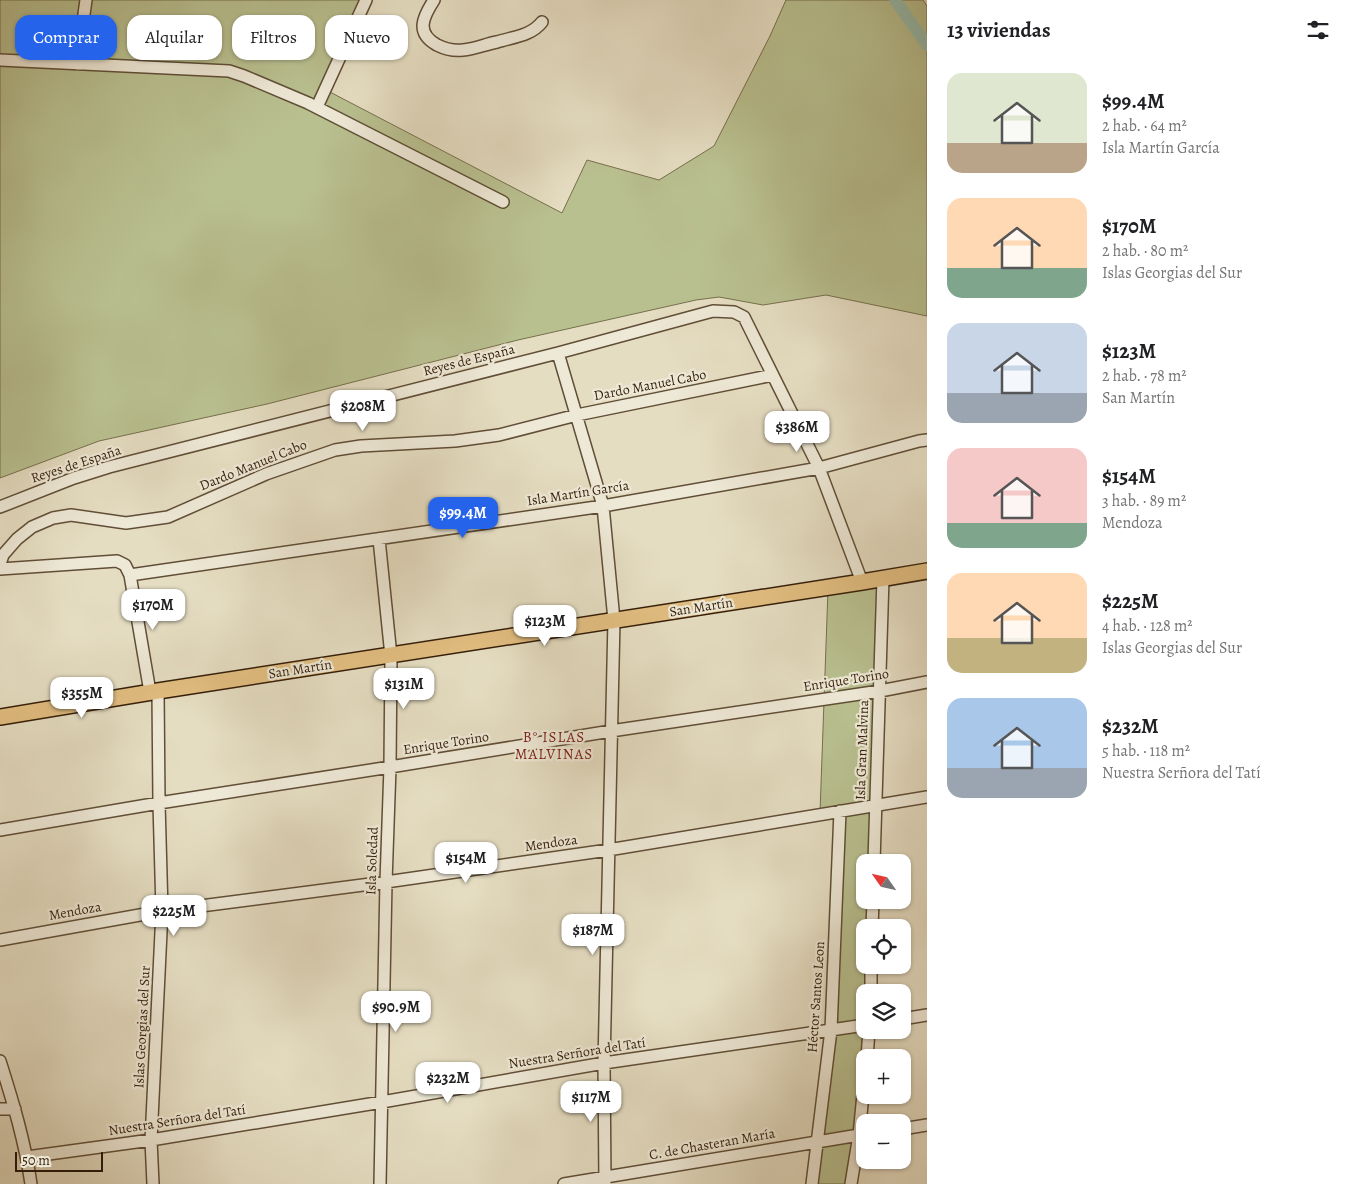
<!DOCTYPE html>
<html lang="es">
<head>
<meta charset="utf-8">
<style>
  body { margin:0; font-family:Alegreya,serif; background:#f6f6f6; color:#202124; height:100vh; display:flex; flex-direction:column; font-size:19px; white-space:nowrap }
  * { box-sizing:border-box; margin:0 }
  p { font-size:16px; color:#757577 }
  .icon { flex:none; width:28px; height:28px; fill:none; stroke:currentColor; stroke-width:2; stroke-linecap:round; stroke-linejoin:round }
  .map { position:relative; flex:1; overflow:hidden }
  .panel { display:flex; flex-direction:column; background:#fff; width:425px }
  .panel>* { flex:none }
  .hud { position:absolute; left:15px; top:15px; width:475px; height:45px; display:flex; gap:10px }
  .needle { width:32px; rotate:304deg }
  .controls { position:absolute; left:856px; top:854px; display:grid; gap:10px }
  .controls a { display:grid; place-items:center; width:55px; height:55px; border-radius:10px; background:#fff; box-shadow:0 1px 4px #0004; font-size:25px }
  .scale { position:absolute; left:15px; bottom:12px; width:88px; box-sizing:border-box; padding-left:5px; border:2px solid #341e09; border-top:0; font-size:14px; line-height:18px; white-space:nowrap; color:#341e09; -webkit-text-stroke:4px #eee9d7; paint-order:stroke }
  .price { position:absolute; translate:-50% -42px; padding:0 11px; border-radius:10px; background:#fff; color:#222; font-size:16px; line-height:32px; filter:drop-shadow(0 1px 2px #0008) }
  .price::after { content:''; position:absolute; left:50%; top:30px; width:15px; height:11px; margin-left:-8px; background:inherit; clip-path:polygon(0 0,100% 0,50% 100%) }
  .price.selected { background:#2563eb; color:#fff }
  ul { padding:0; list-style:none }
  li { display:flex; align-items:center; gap:15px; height:125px; padding:0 20px }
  li span { display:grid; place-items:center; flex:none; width:140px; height:100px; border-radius:15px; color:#555 }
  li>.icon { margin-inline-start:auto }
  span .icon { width:60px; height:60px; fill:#fffc; stroke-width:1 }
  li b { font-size:21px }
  h2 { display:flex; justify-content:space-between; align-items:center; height:60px; padding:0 20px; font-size:21px }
  .chip { padding:0 18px; border-radius:15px; background:#fff; box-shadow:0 1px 4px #0004; font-size:18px; line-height:45px }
  .chip.selected { background:#2563eb; color:#fff }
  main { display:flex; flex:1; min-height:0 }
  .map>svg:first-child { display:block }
</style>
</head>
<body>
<main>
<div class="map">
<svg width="927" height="1184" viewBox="0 0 927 1184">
  <rect width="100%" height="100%" fill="#e5ddc2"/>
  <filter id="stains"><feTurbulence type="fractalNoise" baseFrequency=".004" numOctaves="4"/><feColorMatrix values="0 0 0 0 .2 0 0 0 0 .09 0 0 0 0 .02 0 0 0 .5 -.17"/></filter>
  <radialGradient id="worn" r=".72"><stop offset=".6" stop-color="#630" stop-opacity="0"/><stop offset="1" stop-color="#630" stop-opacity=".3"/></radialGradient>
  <path fill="#b9c090" stroke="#766f4c" d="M0 0H370L328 91 562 213 587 160 659 180 714 146 770 36 786 0H923L927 6V316L826 295 763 305 719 297 696 300 518 340 267 404 99 441 0 478Z
    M883 579 873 862H865V900H872V927L865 928V965H871L870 992H865V1069L851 1184H813L832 1029 841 811 820 813 828 589Z"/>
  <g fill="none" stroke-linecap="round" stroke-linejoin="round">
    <path stroke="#97bdad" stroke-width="12" d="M895 0 927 45"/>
    <defs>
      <path id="minor" d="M434 0C423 17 415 33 437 45 445 49 454 51 463 50 475 49 486 44 497 42 513 37 531 36 542 22
        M0 60 229 71 244 76 308 103 503 202
        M77 64 86 0
        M317 107 366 0
        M558 353 603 506 614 620 604 1063 605 1184
        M0 507 74 478 109 467 558 353 713 311 734 312 744 317 819 468 862 582
        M379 539 391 656 390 767 386 882 380 1184
        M0 564 3 555 17 539 32 527 53 518 71 515 126 523 168 517 266 474 335 450 361 446 455 441 499 435 577 415 773 375
        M0 569 117 561 125 565 130 575 603 506 819 468 919 441 927 440
        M130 575 150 692
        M0 830 159 803 390 767 611 731 880 691 927 682
        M874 862 883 578
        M872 928 873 900
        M0 940 162 911 386 882 608 850 927 797
        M871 992V965
        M902 1019 927 1015
        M867 1058 869 1030
        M0 1061C13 1102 25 1142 31 1184
        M0 1109H15
        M902 1129 927 1125
        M27 1157 151 1140 382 1102 604 1063 865 1025
        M153 1184 151 1140 162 911 159 803 158 691
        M564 1184 865 1134
        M812 1184 831 1030 840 811
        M851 1184 859 1135 865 1074"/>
      <path id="major" d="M0 717 158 691 862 582 927 571"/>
    </defs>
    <use href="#minor" stroke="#604e37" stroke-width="14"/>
    <use href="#major" stroke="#341e09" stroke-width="18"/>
    <use href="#minor" stroke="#eee9d7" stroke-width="11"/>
    <use href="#major" stroke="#e2be81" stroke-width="15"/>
  </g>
  <g text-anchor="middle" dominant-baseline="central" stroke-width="4.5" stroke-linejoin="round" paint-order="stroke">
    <g font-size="14" fill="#341e09" stroke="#eee9d7">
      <text transform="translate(469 360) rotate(-14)">Reyes de España</text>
      <text transform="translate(650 385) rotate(-11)">Dardo Manuel Cabo</text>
      <text transform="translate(76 464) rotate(-18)">Reyes de España</text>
      <text transform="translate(253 465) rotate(-22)">Dardo Manuel Cabo</text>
      <text transform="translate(578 493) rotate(-9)">Isla Martín García</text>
      <text transform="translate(701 607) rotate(-9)">San Martín</text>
      <text transform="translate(300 669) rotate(-9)">San Martín</text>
      <text transform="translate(846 680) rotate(-9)">Enrique Torino</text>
      <text transform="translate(446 743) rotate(-9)">Enrique Torino</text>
      <text transform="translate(862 750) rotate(-88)">Isla Gran Malvina</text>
      <text transform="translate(551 843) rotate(-8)">Mendoza</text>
      <text transform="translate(372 861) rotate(-88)">Isla Soledad</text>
      <text transform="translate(75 911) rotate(-10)">Mendoza</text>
      <text transform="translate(816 997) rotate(-86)">Héctor Santos Leon</text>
      <text transform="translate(142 1027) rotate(-87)">Islas Georgias del Sur</text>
      <text transform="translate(577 1053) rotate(-9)">Nuestra Serñora del Tatí</text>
      <text transform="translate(177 1120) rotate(-9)">Nuestra Serñora del Tatí</text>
      <text transform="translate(712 1144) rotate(-10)">C. de Chasteran María</text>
    </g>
    <g font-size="15" letter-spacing="1" fill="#7a1f14" stroke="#eee9d7">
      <text x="554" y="737">B° ISLAS<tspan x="554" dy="17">MALVINAS</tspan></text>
    </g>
  </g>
  <rect width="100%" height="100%" filter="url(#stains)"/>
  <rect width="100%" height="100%" fill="url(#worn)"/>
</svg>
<div class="controls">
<a><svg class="needle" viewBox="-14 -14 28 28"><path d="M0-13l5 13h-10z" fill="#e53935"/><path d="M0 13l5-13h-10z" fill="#757577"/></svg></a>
<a><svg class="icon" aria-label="locate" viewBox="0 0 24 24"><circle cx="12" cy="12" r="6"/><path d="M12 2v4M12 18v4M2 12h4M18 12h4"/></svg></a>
<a><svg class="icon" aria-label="layers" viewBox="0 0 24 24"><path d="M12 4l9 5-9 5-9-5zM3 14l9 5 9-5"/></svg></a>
<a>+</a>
<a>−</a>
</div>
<div class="scale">50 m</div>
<b class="price" style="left:363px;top:432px">$208M</b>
<b class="price" style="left:797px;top:453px">$386M</b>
<b class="price selected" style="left:463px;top:539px">$99.4M</b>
<b class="price" style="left:153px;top:631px">$170M</b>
<b class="price" style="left:545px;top:647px">$123M</b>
<b class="price" style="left:404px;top:710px">$131M</b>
<b class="price" style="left:82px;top:719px">$355M</b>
<b class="price" style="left:466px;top:884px">$154M</b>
<b class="price" style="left:174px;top:937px">$225M</b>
<b class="price" style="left:593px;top:956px">$187M</b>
<b class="price" style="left:396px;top:1033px">$90.9M</b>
<b class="price" style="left:448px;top:1104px">$232M</b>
<b class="price" style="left:591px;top:1123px">$117M</b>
<div class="hud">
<a class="chip selected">Comprar</a>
<a class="chip">Alquilar</a>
<a class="chip">Filtros</a>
<a class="chip">Nuevo</a>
</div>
</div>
<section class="panel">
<h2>13 viviendas<svg class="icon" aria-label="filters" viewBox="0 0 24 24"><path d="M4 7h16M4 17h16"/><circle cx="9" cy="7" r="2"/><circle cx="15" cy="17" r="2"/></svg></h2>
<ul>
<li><span style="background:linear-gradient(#dfe7d0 70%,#b9a48a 0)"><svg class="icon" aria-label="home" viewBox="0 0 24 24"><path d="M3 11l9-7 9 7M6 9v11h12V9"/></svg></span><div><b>$99.4M</b><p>2 hab. · 64 m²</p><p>Isla Martín García</p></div></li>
<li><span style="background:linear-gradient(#ffd9b3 70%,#7fa58c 0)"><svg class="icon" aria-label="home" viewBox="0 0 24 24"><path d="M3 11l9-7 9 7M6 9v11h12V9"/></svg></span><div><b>$170M</b><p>2 hab. · 80 m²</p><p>Islas Georgias del Sur</p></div></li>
<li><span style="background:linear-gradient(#c9d6e8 70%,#9aa5b1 0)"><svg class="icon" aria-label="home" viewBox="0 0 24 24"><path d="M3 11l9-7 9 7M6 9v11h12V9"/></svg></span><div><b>$123M</b><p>2 hab. · 78 m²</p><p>San Martín</p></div></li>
<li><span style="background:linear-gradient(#f6c9c9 75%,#7fa58c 0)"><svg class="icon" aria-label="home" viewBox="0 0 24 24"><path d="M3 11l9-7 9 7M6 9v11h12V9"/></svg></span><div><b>$154M</b><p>3 hab. · 89 m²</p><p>Mendoza</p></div></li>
<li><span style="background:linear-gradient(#ffd9b3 65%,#c2b280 0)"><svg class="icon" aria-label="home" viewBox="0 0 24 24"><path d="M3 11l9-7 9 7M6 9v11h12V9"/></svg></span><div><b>$225M</b><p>4 hab. · 128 m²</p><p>Islas Georgias del Sur</p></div></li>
<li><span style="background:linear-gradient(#a9c7e8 70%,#9aa5b1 0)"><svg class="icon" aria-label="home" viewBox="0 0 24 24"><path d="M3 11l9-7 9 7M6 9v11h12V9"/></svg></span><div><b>$232M</b><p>5 hab. · 118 m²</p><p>Nuestra Serñora del Tatí</p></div></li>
</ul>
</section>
</main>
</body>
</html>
